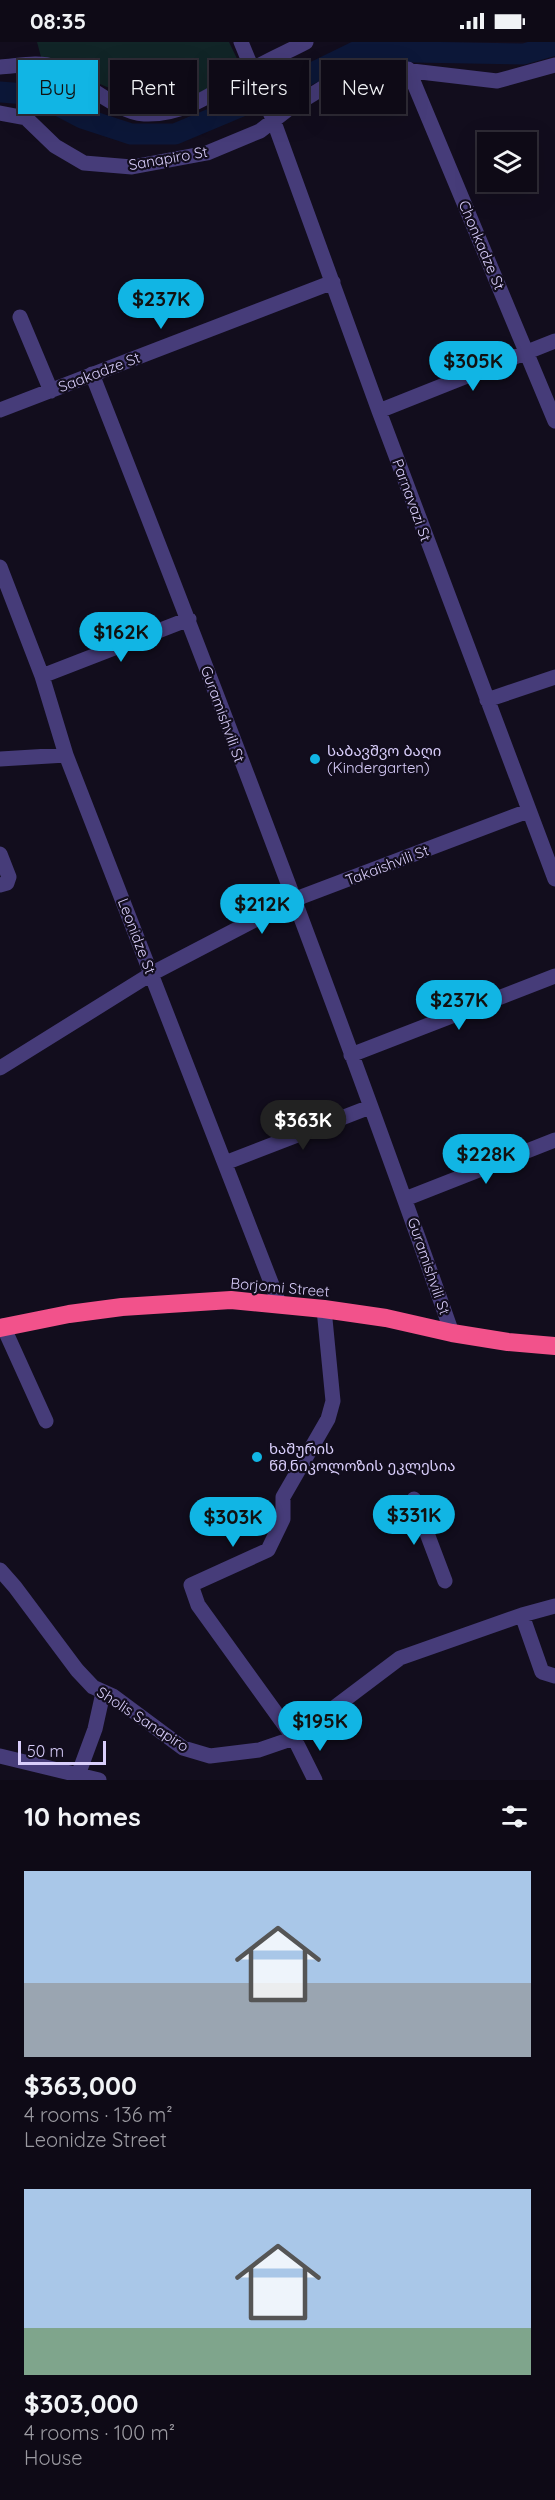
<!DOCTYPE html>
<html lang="en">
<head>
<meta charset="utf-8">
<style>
  body { margin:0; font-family:Quicksand,"Noto Sans Georgian",sans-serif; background:#1c1823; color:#f1f3f6; height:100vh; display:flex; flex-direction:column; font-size:22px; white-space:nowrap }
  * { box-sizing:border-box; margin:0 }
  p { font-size:20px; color:#9b9aa1 }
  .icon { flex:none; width:33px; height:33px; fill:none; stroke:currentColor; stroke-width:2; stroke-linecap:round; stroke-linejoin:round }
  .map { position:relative; height:1738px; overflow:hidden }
  .details { display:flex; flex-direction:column; background:#0e0a16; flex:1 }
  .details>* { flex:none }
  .banner { position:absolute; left:18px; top:18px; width:519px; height:54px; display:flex; gap:12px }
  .fabs { position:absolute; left:477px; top:90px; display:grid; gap:12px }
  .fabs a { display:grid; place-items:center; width:60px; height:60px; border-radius:0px; background:#0e0a16; box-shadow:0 6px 24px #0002,0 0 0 2px #2e2b35; font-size:30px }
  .scale { position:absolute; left:18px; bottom:15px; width:88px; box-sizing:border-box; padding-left:6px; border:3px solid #d9cefb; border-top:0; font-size:16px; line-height:21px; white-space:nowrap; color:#d9cefb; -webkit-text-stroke:4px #120d1d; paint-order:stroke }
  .price { position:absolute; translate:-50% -51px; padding:0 14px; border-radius:21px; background:#11b5e4; color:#111; font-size:20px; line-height:39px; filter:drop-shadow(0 2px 3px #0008) }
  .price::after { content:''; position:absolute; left:50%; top:36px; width:18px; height:14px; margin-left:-9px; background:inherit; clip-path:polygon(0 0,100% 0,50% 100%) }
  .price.selected { background:#222; color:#fff }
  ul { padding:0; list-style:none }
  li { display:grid; align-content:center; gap:12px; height:318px; padding:0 24px }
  li span { display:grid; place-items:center; height:186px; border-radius:0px; color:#555 }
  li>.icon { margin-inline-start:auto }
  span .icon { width:108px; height:108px; fill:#fffc; stroke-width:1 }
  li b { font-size:26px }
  h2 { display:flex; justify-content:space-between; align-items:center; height:72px; padding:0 24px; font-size:26px }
  .chip { padding:0 21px; border-radius:0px; background:#0e0a16; box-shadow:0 6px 24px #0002,0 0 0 2px #2e2b35; font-size:21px; line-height:54px }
  .chip.selected { background:#11b5e4; color:#111 }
  .status { display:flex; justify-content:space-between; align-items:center; height:42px; padding:0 30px; background:#0e0a16; direction:ltr }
  .status svg { height:16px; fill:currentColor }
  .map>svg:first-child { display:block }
</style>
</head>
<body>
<div class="status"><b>08:35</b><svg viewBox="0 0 49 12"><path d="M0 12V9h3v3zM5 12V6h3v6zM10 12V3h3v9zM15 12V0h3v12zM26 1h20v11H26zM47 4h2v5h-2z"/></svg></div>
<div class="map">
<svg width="555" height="1738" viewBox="0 0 555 1738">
  <rect width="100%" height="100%" fill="#120d1d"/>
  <path fill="#112527" d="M37 0H229L242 27C218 40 194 58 166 62 145 66 64 25 41 15Z"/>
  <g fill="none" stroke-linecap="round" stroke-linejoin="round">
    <path stroke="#0c1738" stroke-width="21" d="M0 50 38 53 82 76 131 92H175L261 56 357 9 524 12 555 3"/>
    <path stroke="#463c79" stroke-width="15" d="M241 0 274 80 379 369 555 837
      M0 25C17 24 39 19 55 25 80 36 118 71 144 72 186 74 219 47 253 27 270 17 289 9 306 0
      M408 27 555 379
      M0 71 26 76 55 104 84 121 132 125 207 111 260 89 287 68 334 39 362 28 378 25 497 39 555 23
      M20 275 51 349
      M92 332C217 650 339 969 452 1291
      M0 368 333 240
      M379 369 555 299
      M0 525 42 634 66 713 279 1261
      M42 634 189 577
      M487 658 555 635
      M0 717 66 713
      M0 812 9 835 7 841 0 843
      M351 1013 555 934
      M0 1026 151 932 293 858 528 769
      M225 1121 370 1065
      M405 1157 555 1098
      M3 1284 46 1379
      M414 1457 445 1539
      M0 1528 15 1545 77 1628 93 1645 113 1654 183 1706 210 1714 259 1708 294 1696 400 1616 522 1573 555 1564
      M522 1573 542 1630 555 1634
      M0 1714 99 1738
      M78 1733 95 1687 103 1651
      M315 1738 294 1696 198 1563 191 1543 268 1508 283 1477V1455L328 1377 333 1359 324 1267"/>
    <path stroke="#f2528b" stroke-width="18" d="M0 1286 69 1272 122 1265 231 1258 324 1267 386 1276 452 1291 508 1300 555 1304"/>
  </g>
  <g fill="#11b5e4" stroke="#120d1d" stroke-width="2">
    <circle cx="315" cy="717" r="6"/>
    <circle cx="257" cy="1415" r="6"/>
  </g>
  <g text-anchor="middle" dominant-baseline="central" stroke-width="4.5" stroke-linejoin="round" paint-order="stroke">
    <g font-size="15" fill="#d9cefb" stroke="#120d1d">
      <text transform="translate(168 116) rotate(-10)">Sanapiro St</text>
      <text transform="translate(482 203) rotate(67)">Chonkadze St</text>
      <text transform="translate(99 330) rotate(-21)">Saakadze St</text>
      <text transform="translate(412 458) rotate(70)">Parnavazi St</text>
      <text transform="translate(223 672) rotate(70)">Guramishvili St</text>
      <text transform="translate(387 823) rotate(-21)">Takaishvili St</text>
      <text transform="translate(137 894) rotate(69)">Leonidze St</text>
      <text transform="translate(429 1224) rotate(71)">Guramishvili St</text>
      <text transform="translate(280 1245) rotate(5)">Borjomi Street</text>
      <text transform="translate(143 1677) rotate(33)">Sholis Sanapiro</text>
    </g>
    <g font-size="15" fill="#d9cefb" stroke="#120d1d" text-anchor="start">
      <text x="327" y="708">საბავშვო ბაღი<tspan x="327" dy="17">(Kindergarten)</tspan></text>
      <text x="269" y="1406">ხაშურის<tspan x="269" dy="17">წმ.ნიკოლოზის ეკლესია</tspan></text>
    </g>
  </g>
</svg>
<div class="fabs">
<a><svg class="icon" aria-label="layers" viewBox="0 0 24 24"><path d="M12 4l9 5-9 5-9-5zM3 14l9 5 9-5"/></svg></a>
</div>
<div class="scale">50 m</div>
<b class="price" style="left:161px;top:288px">$237K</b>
<b class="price" style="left:473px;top:350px">$305K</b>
<b class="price" style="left:121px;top:621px">$162K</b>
<b class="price" style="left:262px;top:893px">$212K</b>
<b class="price" style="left:459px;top:989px">$237K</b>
<b class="price selected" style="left:303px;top:1109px">$363K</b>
<b class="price" style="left:486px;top:1143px">$228K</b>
<b class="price" style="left:414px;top:1504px">$331K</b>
<b class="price" style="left:233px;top:1506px">$303K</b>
<b class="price" style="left:320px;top:1710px">$195K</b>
<div class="banner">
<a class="chip selected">Buy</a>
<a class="chip">Rent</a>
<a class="chip">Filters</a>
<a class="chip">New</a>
</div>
</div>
<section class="details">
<h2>10 homes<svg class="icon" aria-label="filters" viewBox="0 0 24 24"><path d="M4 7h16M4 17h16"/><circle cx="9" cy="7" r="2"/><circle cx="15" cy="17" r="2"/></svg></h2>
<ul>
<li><span style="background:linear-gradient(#a9c7e8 60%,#9aa5b1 0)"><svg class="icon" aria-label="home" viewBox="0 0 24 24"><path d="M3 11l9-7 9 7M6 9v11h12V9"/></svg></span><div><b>$363,000</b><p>4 rooms · 136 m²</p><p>Leonidze Street</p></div></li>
<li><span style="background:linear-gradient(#a9c7e8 75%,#7fa58c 0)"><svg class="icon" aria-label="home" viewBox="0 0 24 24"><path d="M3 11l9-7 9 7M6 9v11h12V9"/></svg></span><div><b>$303,000</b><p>4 rooms · 100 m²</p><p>House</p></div></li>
</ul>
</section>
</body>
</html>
